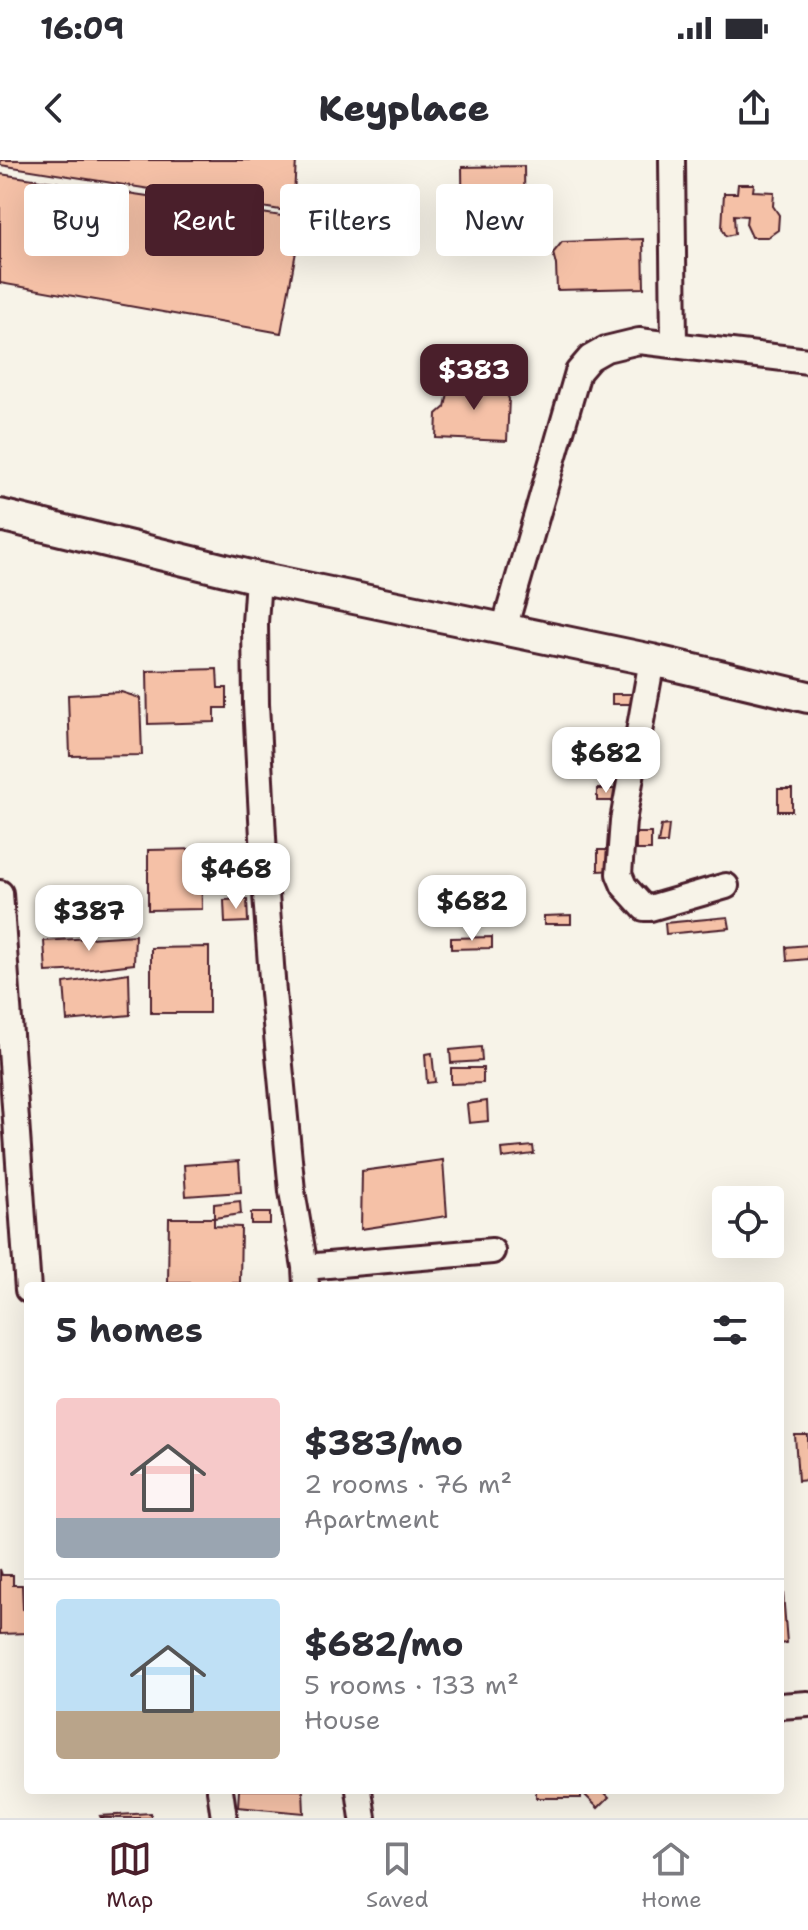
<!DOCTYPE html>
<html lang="en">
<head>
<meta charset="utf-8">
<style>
  body { margin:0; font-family:"Shantell Sans",sans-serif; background:#f7f7f7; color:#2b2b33; height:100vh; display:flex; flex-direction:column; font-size:30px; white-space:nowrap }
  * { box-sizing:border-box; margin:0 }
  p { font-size:26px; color:#7c7c81 }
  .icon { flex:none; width:44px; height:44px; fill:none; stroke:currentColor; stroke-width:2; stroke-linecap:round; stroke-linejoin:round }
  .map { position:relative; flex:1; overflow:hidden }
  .details { position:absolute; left:24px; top:1122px; width:760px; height:512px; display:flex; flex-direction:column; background:#fff; border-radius:8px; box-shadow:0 8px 32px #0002 }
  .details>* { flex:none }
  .hud { position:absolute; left:24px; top:24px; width:760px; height:72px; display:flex; gap:16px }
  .controls { position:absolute; left:712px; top:1026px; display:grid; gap:16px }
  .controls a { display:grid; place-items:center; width:72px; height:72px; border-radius:8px; background:#fff; box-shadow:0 8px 32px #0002; font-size:40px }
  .price { position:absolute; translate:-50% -68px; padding:0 18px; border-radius:16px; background:#fff; color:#222; font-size:26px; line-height:52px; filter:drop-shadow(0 2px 4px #0008) }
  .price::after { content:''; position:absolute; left:50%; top:48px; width:24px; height:18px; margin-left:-12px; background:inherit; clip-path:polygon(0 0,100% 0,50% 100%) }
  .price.on { background:#4a1f2b; color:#fff }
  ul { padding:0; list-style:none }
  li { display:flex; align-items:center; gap:24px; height:200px; padding:0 32px }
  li+li { border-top:2px solid #e1e1e2 }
  li span { display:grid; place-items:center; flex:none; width:224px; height:160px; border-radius:8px; color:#555 }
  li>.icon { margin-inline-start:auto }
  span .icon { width:96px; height:96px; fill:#fffc; stroke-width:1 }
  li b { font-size:34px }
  h2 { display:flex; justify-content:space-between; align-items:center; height:96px; padding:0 32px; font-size:34px }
  .chip { padding:0 28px; border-radius:8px; background:#fff; box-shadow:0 8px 32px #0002; font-size:28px; line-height:72px }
  .chip.on { background:#4a1f2b; color:#fff }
  .status { display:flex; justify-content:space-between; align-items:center; height:56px; padding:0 40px; background:#fff; direction:ltr }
  .status svg { height:22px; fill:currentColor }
  header { display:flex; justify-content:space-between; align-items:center; height:104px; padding:0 32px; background:#fff; font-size:36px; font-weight:800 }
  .dock { display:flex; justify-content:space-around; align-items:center; height:112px; border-top:2px solid #e1e1e2; background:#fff; font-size:22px; color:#7c7c81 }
  .dock a { display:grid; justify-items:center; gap:4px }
  .dock .on { color:#4a1f2b }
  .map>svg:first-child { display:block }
</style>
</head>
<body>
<div class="status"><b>16:09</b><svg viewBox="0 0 49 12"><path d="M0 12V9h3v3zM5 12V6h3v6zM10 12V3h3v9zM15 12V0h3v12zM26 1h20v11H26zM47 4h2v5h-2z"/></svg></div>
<header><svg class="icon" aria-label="back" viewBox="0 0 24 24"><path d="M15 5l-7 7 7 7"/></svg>Keyplace<svg class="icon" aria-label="share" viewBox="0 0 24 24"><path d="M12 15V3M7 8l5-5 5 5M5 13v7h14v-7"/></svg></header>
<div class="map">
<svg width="808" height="1658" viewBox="0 0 808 1658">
  <rect width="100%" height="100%" fill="#f7f3e8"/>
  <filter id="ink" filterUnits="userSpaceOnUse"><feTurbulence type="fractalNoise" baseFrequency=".0125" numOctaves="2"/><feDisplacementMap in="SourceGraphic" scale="16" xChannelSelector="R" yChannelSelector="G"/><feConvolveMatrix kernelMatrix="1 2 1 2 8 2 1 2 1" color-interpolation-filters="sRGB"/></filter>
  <g filter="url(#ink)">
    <path fill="#f5c1a7" stroke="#4a1f2b" stroke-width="2" d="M1 0H296L293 52 0 5Z
      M524 6 525 86H500L481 92H463L462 7Z
      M0 14 302 59 281 173 0 123Z
      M738 24H754L753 31 774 32 773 46 779 55 778 70 768 77H752L746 64 747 56 734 55 735 74 726 76 722 68 724 33H737Z
      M643 79 644 128 557 130 556 105 553 93 562 82Z
      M465 216 483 218 482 227 505 230 509 239 507 281 436 278 437 254 445 247 448 233 446 219 462 221Z
      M217 509 218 528H227V548H215V562L148 564 147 511Z
      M121 532 140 538 142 595 70 596 68 535Z
      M612 534H635V544H612Z
      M597 629H615V641H597Z
      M778 629H792V651H778Z
      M669 665 667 683H658L661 666Z
      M636 673H651V690H636Z
      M201 689 202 749 148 750V690Z
      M598 690H615L616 710 598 711Z
      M247 739 248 762 225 763 224 740Z
      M571 755V764H544V756Z
      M728 757 730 768 666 774 665 763Z
      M135 775 134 804 83 810 46 812 44 781Z
      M492 777V788L451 789V778Z
      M808 785V799L787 801 786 787Z
      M209 787V853H151V788Z
      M129 813 130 855 67 861 64 823Z
      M481 887 482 901 451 903 450 890Z
      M432 893 435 922 427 923 425 894Z
      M451 908H483V923L451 924Z
      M487 941 488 961 469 963 467 944Z
      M533 986 534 994 503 998 502 989Z
      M443 1000 447 1056 361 1069 362 1011Z
      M239 1001 241 1032 186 1036 184 1005Z
      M240 1041 241 1054 214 1058V1044Z
      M251 1053H270V1064H251Z
      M169 1058H214V1066L241 1067 240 1123H168Z
      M795 1275H808V1320L798 1321Z
      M0 1409 2 1415H13V1425H22L23 1449 28 1451V1473L0 1474Z
      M780 1420H782L787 1483 780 1484Z
      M239 1630H303L304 1653 238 1647Z
      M536 1630H581V1638H536Z
      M580 1630H602L609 1637 598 1648Z
      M151 1653V1658H101L100 1656Z"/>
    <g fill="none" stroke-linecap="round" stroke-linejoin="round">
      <defs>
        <path id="minor" d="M672 0 674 184
          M258 418 255 463 256 544 266 734 273 833 292 1031 305 1107 306 1126
          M504 469 578 212 590 198 606 189 639 181 808 201
          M652 500 623 661 619 714 624 726 644 748H650L726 726
          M0 733 28 1130
          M305 1107 492 1091
          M780 1546 808 1544
          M220 1630 224 1658
          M359 1630 363 1658"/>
        <path id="tertiary" d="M0 355 258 418 652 500 808 537"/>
      </defs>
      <use href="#minor" stroke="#4a1f2b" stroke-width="30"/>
      <use href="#tertiary" stroke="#4a1f2b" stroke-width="36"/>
      <use href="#minor" stroke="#f7f3e8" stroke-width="24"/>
      <use href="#tertiary" stroke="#f7f3e8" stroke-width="30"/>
    </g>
  </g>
</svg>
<div class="controls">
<a><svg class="icon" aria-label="locate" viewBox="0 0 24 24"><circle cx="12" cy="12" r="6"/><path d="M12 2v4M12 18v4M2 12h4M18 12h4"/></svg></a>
</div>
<b class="price on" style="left:474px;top:252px">$383</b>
<b class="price" style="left:606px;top:635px">$682</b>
<b class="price" style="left:236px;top:751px">$468</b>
<b class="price" style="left:472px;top:783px">$682</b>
<b class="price" style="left:89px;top:793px">$387</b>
<div class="hud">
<a class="chip">Buy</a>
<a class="chip on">Rent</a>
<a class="chip">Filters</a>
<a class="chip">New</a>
</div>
<section class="details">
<h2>5 homes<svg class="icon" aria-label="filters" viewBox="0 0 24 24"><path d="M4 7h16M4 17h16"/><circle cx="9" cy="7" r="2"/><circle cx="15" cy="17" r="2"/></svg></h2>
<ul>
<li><span style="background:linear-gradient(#f6c9c9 75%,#9aa5b1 0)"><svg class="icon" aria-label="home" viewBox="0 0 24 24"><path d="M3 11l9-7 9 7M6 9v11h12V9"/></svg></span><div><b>$383/mo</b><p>2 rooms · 76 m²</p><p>Apartment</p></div></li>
<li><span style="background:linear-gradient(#bfe0f5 70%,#b9a48a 0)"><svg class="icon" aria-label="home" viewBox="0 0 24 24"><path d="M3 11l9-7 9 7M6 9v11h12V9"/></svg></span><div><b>$682/mo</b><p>5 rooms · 133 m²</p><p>House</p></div></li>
</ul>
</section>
</div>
<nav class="dock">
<a class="on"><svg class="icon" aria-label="map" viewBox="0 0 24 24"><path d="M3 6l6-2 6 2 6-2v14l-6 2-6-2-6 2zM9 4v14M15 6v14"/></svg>Map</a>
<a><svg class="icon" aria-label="saved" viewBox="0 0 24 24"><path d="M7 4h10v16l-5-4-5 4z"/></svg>Saved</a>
<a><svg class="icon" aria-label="home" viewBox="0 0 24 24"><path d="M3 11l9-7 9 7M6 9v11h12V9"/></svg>Home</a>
</nav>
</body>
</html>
